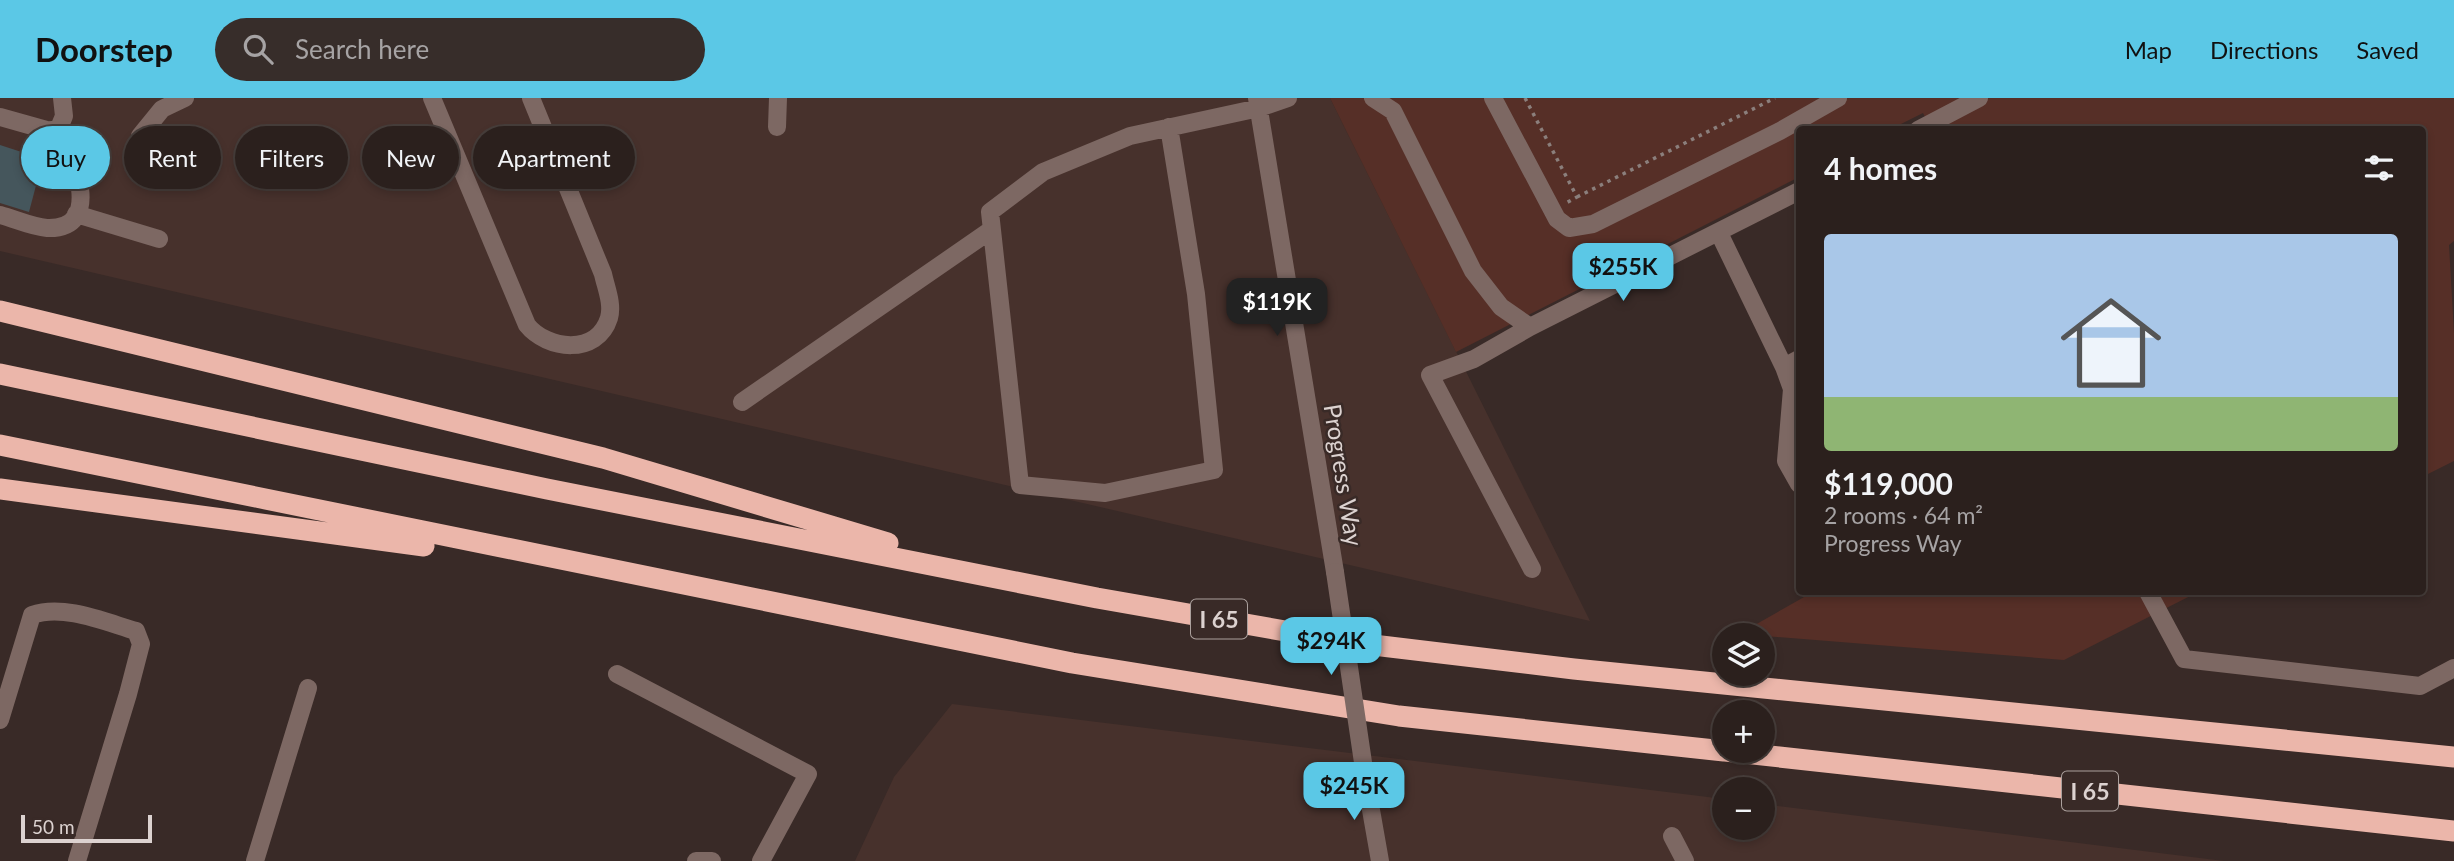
<!DOCTYPE html>
<html lang="en">
<head>
<meta charset="utf-8">
<style>
  body { margin:0; font-family:Lato,sans-serif; background:#372d2a; color:#f1f3f6; height:100vh; display:flex; flex-direction:column; font-size:26px; white-space:nowrap }
  * { box-sizing:border-box; margin:0 }
  p { font-size:23px; color:#a6a3a4 }
  .icon { flex:none; width:38px; height:38px; fill:none; stroke:currentColor; stroke-width:2; stroke-linecap:round; stroke-linejoin:round }
  .map { position:relative; flex:1; overflow:hidden }
  .drawer { position:absolute; left:1796px; top:28px; width:630px; height:469px; display:flex; flex-direction:column; background:#2b201d; border-radius:7px; box-shadow:0 4px 10px #0003,0 0 0 2px #473e3b }
  .drawer>* { flex:none }
  .top-card { position:absolute; left:21px; top:28px; width:665px; height:63px; display:flex; gap:14px }
  .fabs { position:absolute; left:1712px; top:525px; display:grid; gap:14px }
  .fabs a { display:grid; place-items:center; width:63px; height:63px; border-radius:50%; background:#2b201d; box-shadow:0 4px 10px #0003,0 0 0 2px #473e3b; font-size:35px }
  .scale { position:absolute; left:21px; bottom:18px; width:131px; box-sizing:border-box; padding-left:7px; border:4px solid #dcd2d0; border-top:0; font-size:19px; line-height:24px; white-space:nowrap; color:#dcd2d0; -webkit-text-stroke:5px #392a27; paint-order:stroke }
  .price { position:absolute; translate:-50% -60px; padding:0 16px; border-radius:14px; background:#5bc8e6; color:#111; font-size:23px; line-height:46px; filter:drop-shadow(0 2px 4px #0008) }
  .price::after { content:''; position:absolute; left:50%; top:42px; width:21px; height:16px; margin-left:-10px; background:inherit; clip-path:polygon(0 0,100% 0,50% 100%) }
  .price.active { background:#222; color:#fff }
  ul { padding:0; list-style:none }
  li { display:grid; align-content:center; gap:14px; height:371px; padding:0 28px }
  li span { display:grid; place-items:center; height:217px; border-radius:7px; color:#555 }
  li>.icon { margin-inline-start:auto }
  span .icon { width:126px; height:126px; fill:#fffc; stroke-width:1 }
  li b { font-size:30px }
  h2 { display:flex; justify-content:space-between; align-items:center; height:84px; padding:0 28px; font-size:30px }
  .pill { padding:0 24px; border-radius:32px; background:#2b201d; box-shadow:0 4px 10px #0003,0 0 0 2px #473e3b; font-size:24px; line-height:63px }
  .pill.active { background:#5bc8e6; color:#111 }
  header { display:flex; align-items:center; gap:42px; box-sizing:border-box; height:98px; padding:0 35px; background:#5bc8e6; color:#111 }
  header strong { font-size:33px }
  nav { display:flex; gap:38px; margin-inline-start:auto; font-size:24px }
  .search { width:490px; height:63px; background:#372d2a; display:flex; align-items:center; gap:18px; box-sizing:border-box; padding:0 24px; border-radius:38px; color:#a6a3a4; font-size:26px }
  .map>svg:first-child { display:block }
</style>
</head>
<body>
<header>
<strong>Doorstep</strong>
<div class="search"><svg class="icon" aria-label="search" viewBox="0 0 24 24"><circle cx="10" cy="10" r="6"/><path d="M15 15l6 6"/></svg>Search here</div>
<nav><a>Map</a><a>Directions</a><a>Saved</a></nav>
</header>
<div class="map">
<svg width="2454" height="763" viewBox="0 0 2454 763">
  <rect width="100%" height="100%" fill="#392a27"/>
  <path fill="#47312c" d="M0 0H1330L1590 523 0 153Z
    M952 606 1724 701V730H1762V706L2224 763H855L894 679Z"/>
  <path fill="#562f27" d="M1330 0H2454V143L2449 147 2454 235V363L2422 379V32H1932L1923 15 1891 31 1799 32V79L1456 254Z
    M1813 494H2198L2064 562 1739 536Z"/>
  <path fill="#45565c" d="M0 47 43 61 29 114 0 105Z"/>
  <g fill="none" stroke-linecap="round" stroke-linejoin="round">
    <path stroke="#8b7f7c" stroke-width="3.5" stroke-dasharray="3.5 5" stroke-linecap="butt" d="M1525 0 1577 99 1566 105
      M1577 99 1775 0"/>
    <path stroke="#7d6863" stroke-width="18" d="M432 0 527 227C547 252 597 258 609 220 613 206 606 190 603 176L531 0
      M1257 0 1335 474
      M1373 0 1393 13 1473 173 1501 209 1530 229
      M1493 0 1557 121 1569 130 1593 126 1780 33 1838 0
      M0 19 50 33 59 30 64 18 62 0
      M777 29 778 0
      M1169 29 1196 196 1214 372 1105 395 1020 387 990 114 1043 74 1130 38 1259 10 1288 0
      M1918 32 1979 0
      M140 38 162 11 185 0
      M76 116 159 141
      M0 117C15 121 32 129 47 130 106 132 72 56 59 30
      M1719 135 1784 269 1799 261
      M1784 269 1792 291 1786 363 1799 386
      M742 304 991 132
      M1532 471 1430 277 1474 261 1530 229 1799 93
      M2148 494 2184 561 2420 588 2454 570
      M617 576 808 676 761 763
      M0 622 32 517C64 506 105 524 136 533L141 546 128 596 77 763
      M1365 678 1380 763
      M1672 738 1685 763
      M255 763 308 590
      M696 763H712"/>
    <path stroke="#ebb6aa" stroke-width="21" d="M0 213 603 360 888 445
      M0 276 547 391 1097 500 1348 544 1574 571 2454 659
      M0 347 1072 565 1399 618 1724 653
      M0 391 424 448
      M1725 653 2454 733"/>
    <path stroke="#7d6863" stroke-width="18" d="M1335 474 1365 678"/>
  </g>
  <g text-anchor="middle" dominant-baseline="central" stroke-width="5" stroke-linejoin="round" paint-order="stroke">
    <g fill="#392a27" stroke="#aba09d" stroke-width="2">
      <rect x="1191" y="501.5" width="56" height="39" rx="5"/>
      <rect x="2062" y="673.5" width="56" height="39" rx="5"/>
    </g>
    <g font-size="23" font-weight="bold" fill="#dcd2d0">
      <text x="1219" y="521">I 65</text>
      <text x="2090" y="693">I 65</text>
    </g>
    <g font-size="24" fill="#dcd2d0" stroke="#392a27">
      <text transform="translate(1344 377) rotate(81)">Progress Way</text>
    </g>
  </g>
</svg>
<div class="fabs">
<a><svg class="icon" aria-label="layers" viewBox="0 0 24 24"><path d="M12 4l9 5-9 5-9-5zM3 14l9 5 9-5"/></svg></a>
<a>+</a>
<a>−</a>
</div>
<div class="scale">50 m</div>
<b class="price" style="left:1623px;top:205px">$255K</b>
<b class="price active" style="left:1277px;top:240px">$119K</b>
<b class="price" style="left:1331px;top:579px">$294K</b>
<b class="price" style="left:1354px;top:724px">$245K</b>
<div class="top-card">
<a class="pill active">Buy</a>
<a class="pill">Rent</a>
<a class="pill">Filters</a>
<a class="pill">New</a>
<a class="pill">Apartment</a>
</div>
<section class="drawer">
<h2>4 homes<svg class="icon" aria-label="filters" viewBox="0 0 24 24"><path d="M4 7h16M4 17h16"/><circle cx="9" cy="7" r="2"/><circle cx="15" cy="17" r="2"/></svg></h2>
<ul>
<li><span style="background:linear-gradient(#a9c7e8 75%,#8fb573 0)"><svg class="icon" aria-label="home" viewBox="0 0 24 24"><path d="M3 11l9-7 9 7M6 9v11h12V9"/></svg></span><div><b>$119,000</b><p>2 rooms · 64 m²</p><p>Progress Way</p></div></li>
</ul>
</section>
</div>
</body>
</html>
